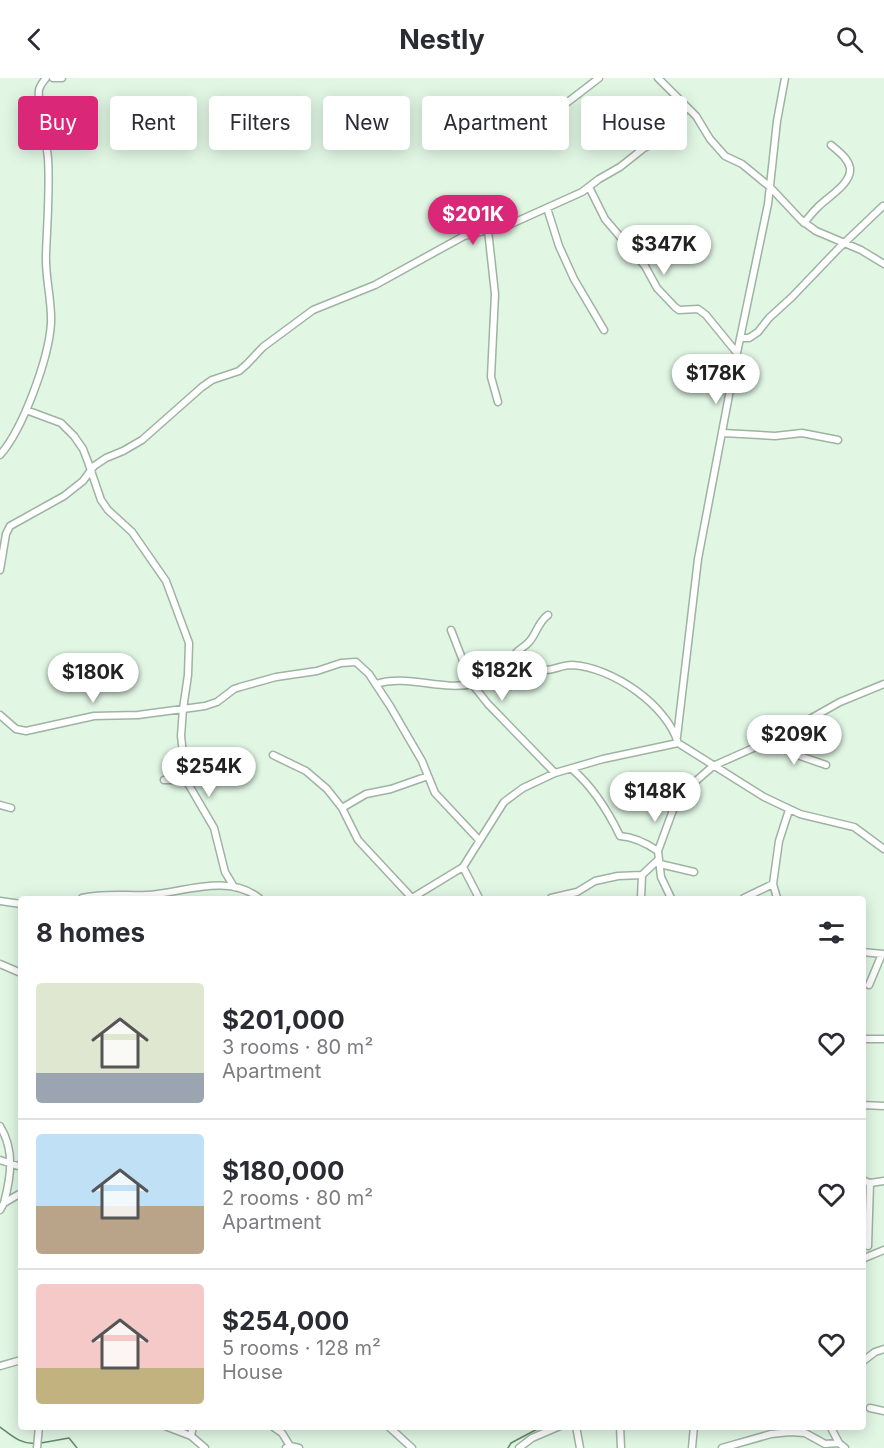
<!DOCTYPE html>
<html lang="en">
<head>
<meta charset="utf-8">
<style>
  body { margin:0; font-family:Inter,sans-serif; background:#f7f7f7; color:#2b2b33; height:100vh; display:flex; flex-direction:column; font-size:22px; white-space:nowrap }
  * { box-sizing:border-box; margin:0 }
  p { font-size:20px; color:#7c7c81 }
  .icon { flex:none; width:33px; height:33px; fill:none; stroke:currentColor; stroke-width:2; stroke-linecap:round; stroke-linejoin:round }
  .map { position:relative; flex:1; overflow:hidden }
  .details { position:absolute; left:18px; top:818px; width:848px; height:534px; display:flex; flex-direction:column; background:#fff; border-radius:6px; box-shadow:0 3px 15px #0003 }
  .details>* { flex:none }
  .top-card { position:absolute; left:18px; top:18px; width:849px; height:54px; display:flex; gap:12px }
  .price { position:absolute; translate:-50% -51px; padding:0 14px; border-radius:21px; background:#fff; color:#222; font-size:20px; line-height:39px; filter:drop-shadow(0 2px 3px #0008) }
  .price::after { content:''; position:absolute; left:50%; top:36px; width:18px; height:14px; margin-left:-9px; background:inherit; clip-path:polygon(0 0,100% 0,50% 100%) }
  .price.current { background:#db2777; color:#fff }
  ul { padding:0; list-style:none }
  li { display:flex; align-items:center; gap:18px; height:150px; padding:0 18px }
  li+li { border-top:2px solid #e1e1e2 }
  li span { display:grid; place-items:center; flex:none; width:168px; height:120px; border-radius:6px; color:#555 }
  li>.icon { margin-inline-start:auto }
  span .icon { width:72px; height:72px; fill:#fffc; stroke-width:1 }
  li b { font-size:26px }
  h2 { display:flex; justify-content:space-between; align-items:center; height:72px; padding:0 18px; font-size:26px }
  .pill { padding:0 21px; border-radius:6px; background:#fff; box-shadow:0 3px 15px #0003; font-size:21px; line-height:54px }
  .pill.current { background:#db2777; color:#fff }
  header { display:flex; justify-content:space-between; align-items:center; height:78px; padding:0 18px; background:#fff; font-size:27px; font-weight:700 }
  .map>svg:first-child { display:block }
</style>
</head>
<body>
<header><svg class="icon" aria-label="back" viewBox="0 0 24 24"><path d="M15 5l-7 7 7 7"/></svg>Nestly<svg class="icon" aria-label="search" viewBox="0 0 24 24"><circle cx="10" cy="10" r="6"/><path d="M15 15l6 6"/></svg></header>
<div class="map">
<svg width="884" height="1370" viewBox="0 0 884 1370">
  <rect width="100%" height="100%" fill="#e1f7e4"/>
  <g fill="none" stroke-linecap="round" stroke-linejoin="round">
    <path stroke="#628869" stroke-width="1.5" d="M0 1349C11 1357 21 1367 36 1365
      M41 1365 69 1360 77 1370
      M508 1370 511 1365 543 1348"/>
    <defs>
      <path id="minor" d="M53 0H62
        M658 0 696 38 710 61 725 78 742 86 770 109 801 142 816 153 861 172 884 186
        M547 40 599 0
        M589 109 605 141 645 188 657 210 675 229 679 232 698 231 706 237 737 275
        M547 130 559 168 574 201 604 252
        M804 145C808 140 812 135 817 130 826 120 852 106 850 90 848 80 838 73 831 67
        M488 152 495 216 491 299 498 324
        M740 260H749L758 254 769 240 792 219 838 171 883 128
        M26 332 61 345 74 358 83 371 88 384 101 422 108 432 132 454 166 503 189 565 188 597 183 631 181 658 186 702 214 750 225 794 234 809
        M723 355 775 358 802 355 838 362
        M0 377C23 351 49 280 51 245 52 222 45 200 46 177 47 145 50 113 48 80 46 61 37 29 39 12 40 7 43 4 46 0
        M0 492 6 456 10 448 64 418 83 403 94 388 106 380 123 373 142 362 202 309 212 302 239 293 247 286 263 269 313 232 375 207 464 158 511 146 582 114 599 101 620 89 644 70 656 64 687 30
        M451 552 472 606 488 626 555 695
        M520 597C517 592 510 587 512 581 515 572 524 570 529 564 537 555 538 544 548 537
        M376 606C407 596 442 613 472 606 486 603 499 588 513 587 524 586 535 593 545 592 554 592 562 587 572 587 612 589 667 627 678 665L764 719 800 736 854 749 884 771
        M0 637 16 651 26 653 94 638 138 637 205 628 217 624 234 611 240 609 276 599 317 593 341 585 356 584 369 596 390 628 422 683 435 715 479 762
        M677 659 698 481 737 275 768 126 777 43 785 0
        M776 660 800 678 826 687
        M273 677 306 693 327 711 342 730 358 762 412 820
        M572 691C593 709 608 733 620 758 634 759 646 765 658 773
        M164 702H186
        M0 727 11 730
        M342 730 366 716 391 711 428 698
        M660 786 694 794
        M463 789 479 820
        M82 820C103 815 126 818 147 817 182 815 228 795 259 820
        M412 820 463 789 504 724 523 710 555 695 603 681 678 665
        M551 820 577 814 595 803 618 798 642 797 659 781
        M641 820 642 797
        M671 820 661 799 658 773 673 732 680 717 713 688 776 660 840 624 884 606
        M744 820 773 806
        M777 820 773 806 779 763 789 732
        M0 823 21 826
        M862 874 883 876
        M0 886 21 895
        M869 907 882 876
        M862 961H884
        M862 1027 884 1028
        M0 1048C15 1073 11 1098 4 1125
        M0 1082 21 1089
        M862 1102 870 1105 884 1103
        M0 1132 4 1125 21 1115
        M868 1168 870 1105
        M862 1181 884 1172
        M862 1284 875 1274 884 1271
        M0 1288 21 1282
        M870 1330 884 1333
        M165 1348 191 1358
        M193 1348 191 1358 205 1370
        M272 1348 282 1355 290 1368
        M388 1348 412 1370
        M576 1348 580 1370
        M620 1348 621 1370
        M830 1348 839 1365
        M37 1370 39 1348
        M286 1370 290 1368 299 1370
        M519 1370 532 1360 560 1348
        M692 1370 694 1348
        M722 1370 771 1356 790 1354 805 1355 825 1366 839 1365 845 1370"/>
    </defs>
    <use href="#minor" stroke="#9eb3a2" stroke-width="9"/>
    <use href="#minor" stroke="#fff" stroke-width="6"/>
  </g>
</svg>
<b class="price current" style="left:473px;top:168px">$201K</b>
<b class="price" style="left:664px;top:198px">$347K</b>
<b class="price" style="left:716px;top:327px">$178K</b>
<b class="price" style="left:502px;top:624px">$182K</b>
<b class="price" style="left:93px;top:626px">$180K</b>
<b class="price" style="left:794px;top:688px">$209K</b>
<b class="price" style="left:209px;top:720px">$254K</b>
<b class="price" style="left:655px;top:745px">$148K</b>
<div class="top-card">
<a class="pill current">Buy</a>
<a class="pill">Rent</a>
<a class="pill">Filters</a>
<a class="pill">New</a>
<a class="pill">Apartment</a>
<a class="pill">House</a>
</div>
<section class="details">
<h2>8 homes<svg class="icon" aria-label="filters" viewBox="0 0 24 24"><path d="M4 7h16M4 17h16"/><circle cx="9" cy="7" r="2"/><circle cx="15" cy="17" r="2"/></svg></h2>
<ul>
<li><span style="background:linear-gradient(#dfe7d0 75%,#9aa5b1 0)"><svg class="icon" aria-label="home" viewBox="0 0 24 24"><path d="M3 11l9-7 9 7M6 9v11h12V9"/></svg></span><div><b>$201,000</b><p>3 rooms · 80 m²</p><p>Apartment</p></div><svg class="icon" aria-label="heart" viewBox="0 0 24 24"><path d="M12 20l-8-8c-3-5 5-10 8-4 3-6 11-1 8 4z"/></svg></li>
<li><span style="background:linear-gradient(#bfe0f5 60%,#b9a48a 0)"><svg class="icon" aria-label="home" viewBox="0 0 24 24"><path d="M3 11l9-7 9 7M6 9v11h12V9"/></svg></span><div><b>$180,000</b><p>2 rooms · 80 m²</p><p>Apartment</p></div><svg class="icon" aria-label="heart" viewBox="0 0 24 24"><path d="M12 20l-8-8c-3-5 5-10 8-4 3-6 11-1 8 4z"/></svg></li>
<li><span style="background:linear-gradient(#f6c9c9 70%,#c2b280 0)"><svg class="icon" aria-label="home" viewBox="0 0 24 24"><path d="M3 11l9-7 9 7M6 9v11h12V9"/></svg></span><div><b>$254,000</b><p>5 rooms · 128 m²</p><p>House</p></div><svg class="icon" aria-label="heart" viewBox="0 0 24 24"><path d="M12 20l-8-8c-3-5 5-10 8-4 3-6 11-1 8 4z"/></svg></li>
</ul>
</section>
</div>
</body>
</html>
